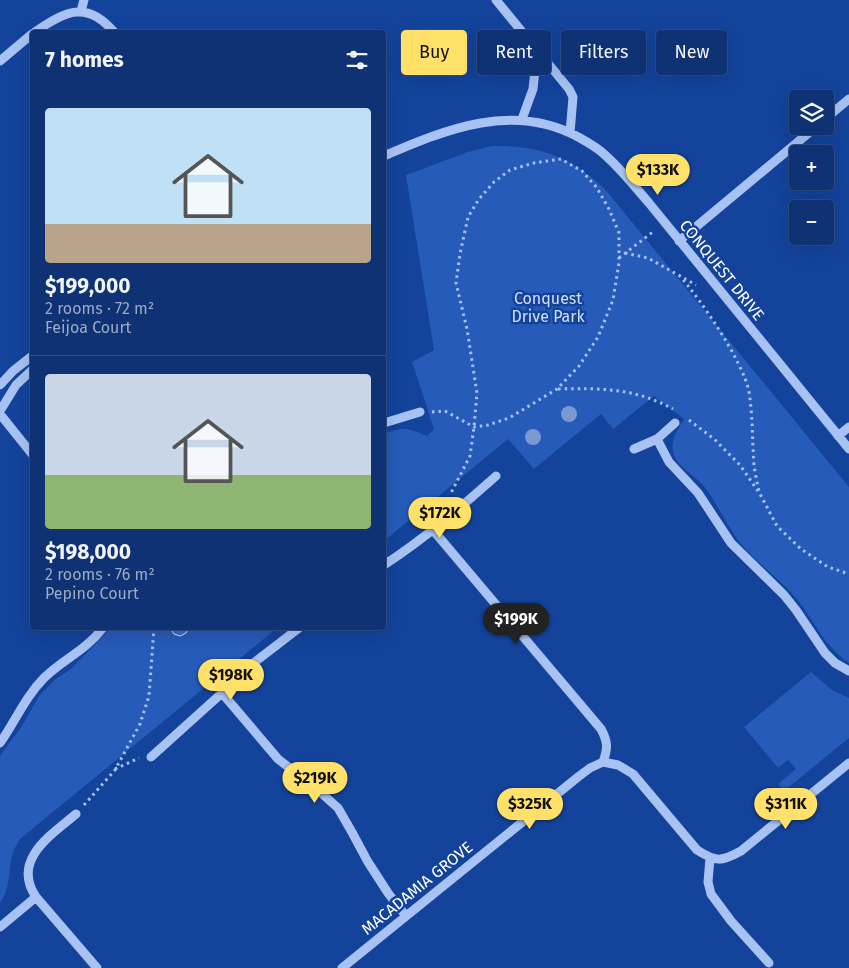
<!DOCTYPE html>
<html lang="en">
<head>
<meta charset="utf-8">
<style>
  body { margin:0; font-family:"Fira Sans",sans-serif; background:#1c3e7c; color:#f1f3f6; height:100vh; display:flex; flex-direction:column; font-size:19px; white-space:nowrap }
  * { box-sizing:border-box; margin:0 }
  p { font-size:16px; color:#9baac5 }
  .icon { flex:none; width:28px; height:28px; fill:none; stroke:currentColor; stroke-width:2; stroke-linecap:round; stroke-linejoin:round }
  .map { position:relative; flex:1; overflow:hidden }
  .drawer { position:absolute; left:30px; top:30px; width:356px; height:600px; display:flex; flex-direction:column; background:#0e3274; border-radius:5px; box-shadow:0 5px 20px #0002,0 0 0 1px #2e4d86 }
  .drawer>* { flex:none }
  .banner { position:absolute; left:401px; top:30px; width:372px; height:45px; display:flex; gap:10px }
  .controls { position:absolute; left:789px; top:90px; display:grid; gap:10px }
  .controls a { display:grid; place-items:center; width:45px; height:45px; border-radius:5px; background:#0e3274; box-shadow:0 5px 20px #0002,0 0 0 1px #2e4d86; font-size:25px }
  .price { position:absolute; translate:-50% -42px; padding:0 11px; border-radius:18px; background:#ffe16a; color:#111; font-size:16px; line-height:32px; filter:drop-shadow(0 1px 2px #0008) }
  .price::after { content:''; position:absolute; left:50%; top:30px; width:15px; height:11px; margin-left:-8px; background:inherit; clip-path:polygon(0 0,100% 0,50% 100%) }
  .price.current { background:#222; color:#fff }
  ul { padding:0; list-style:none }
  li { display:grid; align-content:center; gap:10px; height:265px; padding:0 15px }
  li+li { border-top:1px solid #2e4d86 }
  li span { display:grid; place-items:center; height:155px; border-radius:5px; color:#555 }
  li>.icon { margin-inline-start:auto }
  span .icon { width:90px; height:90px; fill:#fffc; stroke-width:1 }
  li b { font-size:21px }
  h2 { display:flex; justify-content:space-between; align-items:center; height:60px; padding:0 15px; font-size:21px }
  .pill { padding:0 18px; border-radius:5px; background:#0e3274; box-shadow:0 5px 20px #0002,0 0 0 1px #2e4d86; font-size:18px; line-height:45px }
  .pill.current { background:#ffe16a; color:#111 }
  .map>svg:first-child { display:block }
</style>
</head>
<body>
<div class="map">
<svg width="849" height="968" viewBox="0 0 849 968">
  <rect width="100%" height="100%" fill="#13439b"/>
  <path fill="#265bb9" d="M492 146C538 145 570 156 604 188L849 487V663C822 644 816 623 797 599 780 579 759 565 742 545 727 527 718 504 703 485 694 475 679 468 674 455 669 441 677 431 684 419L654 396 613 429 601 414 534 469 508 439 384 541V434C403 426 408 428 427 436L434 429 412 362 434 350 406 175 468 152Z
    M111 628H277L20 839C4 862 15 881 0 903V756L22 726 39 696 57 678 71 669Z
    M811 672 832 690 849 698V738L784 791 778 784 796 769 788 760 778 768 744 727Z"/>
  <path fill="#3769c1" stroke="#d0e0fd" d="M170 628H189L186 633 180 636 174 634Z"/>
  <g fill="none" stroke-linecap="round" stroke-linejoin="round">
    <path stroke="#a8c3f3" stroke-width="3" stroke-dasharray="2.5 4" stroke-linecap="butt" d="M625 253 648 258 696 285
      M619 258 654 231
      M679 275C701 300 743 361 749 392 753 416 752 440 754 465 755 473 757 482 759 491
      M558 389C600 388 635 388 673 409
      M432 412 445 411 474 427 488 425 509 418 557 389 579 366 598 337 613 300 619 263V233L609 209 597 188 582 171 561 159 534 163 510 170 494 182 479 199 468 217 460 254 456 283 467 329 477 393 474 427 470 456 450 495
      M689 420 714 439 740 465 760 494 777 526 801 549 828 567 849 574
      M115 769 139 758
      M84 805 115 770 140 724 149 696 154 628"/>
    <path stroke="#a8c3f3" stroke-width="9" d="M496 0 569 89 573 97 570 133
      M81 11 84 0
      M35 32C65 11 87 0 114 32
      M0 61 32 34
      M522 119 533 89 537 51
      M825 119 849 99
      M384 156C447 129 514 101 580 138 589 143 598 148 605 155 621 169 635 187 649 203L849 449
      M679 241 817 126
      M0 385 13 371 32 356
      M0 411 16 385 32 370
      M0 414 32 454
      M384 423 420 412
      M838 436 849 427
      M657 439 669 462 698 493 731 543 784 595 796 610 825 653 835 663 849 671
      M634 449 657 439 675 423
      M433 530 601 729C608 742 608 748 603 762
      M384 565C424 539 460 508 496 476
      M222 693 278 759 319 791 338 808 353 834 368 862 388 893 406 916
      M0 743C15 722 25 697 44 678 63 659 84 652 103 628
      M151 757 222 693 247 668 299 628
      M76 814C51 835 11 860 36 897L97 968
      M710 858 708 882 711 894 731 921 769 963
      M0 927 36 897
      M342 968 578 777 590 768 603 762 618 765 633 774 697 850C716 862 721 862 741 851L849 763"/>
  </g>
  <g fill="#7b99d1">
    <circle cx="569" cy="414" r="8"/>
    <circle cx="533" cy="437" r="8"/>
  </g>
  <g text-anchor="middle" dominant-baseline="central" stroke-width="5" stroke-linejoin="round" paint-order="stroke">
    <g font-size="16" fill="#fff" stroke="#13439b">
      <text transform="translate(722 270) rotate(51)">CONQUEST DRIVE</text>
      <text transform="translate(417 888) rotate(-39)">MACADAMIA GROVE</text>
    </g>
    <g font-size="16" fill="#d0e0fd" stroke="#13439b">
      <text x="548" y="298">Conquest<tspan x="548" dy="18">Drive Park</tspan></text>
    </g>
  </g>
</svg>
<div class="controls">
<a><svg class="icon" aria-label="layers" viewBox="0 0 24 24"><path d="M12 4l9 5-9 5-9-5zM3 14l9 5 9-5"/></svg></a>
<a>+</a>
<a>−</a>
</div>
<b class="price" style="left:658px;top:196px">$133K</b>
<b class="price" style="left:440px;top:539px">$172K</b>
<b class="price current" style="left:516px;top:645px">$199K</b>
<b class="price" style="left:231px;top:701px">$198K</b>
<b class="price" style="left:315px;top:804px">$219K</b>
<b class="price" style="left:530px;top:830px">$325K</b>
<b class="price" style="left:786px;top:830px">$311K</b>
<div class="banner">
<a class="pill current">Buy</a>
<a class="pill">Rent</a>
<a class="pill">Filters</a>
<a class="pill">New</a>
</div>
<section class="drawer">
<h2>7 homes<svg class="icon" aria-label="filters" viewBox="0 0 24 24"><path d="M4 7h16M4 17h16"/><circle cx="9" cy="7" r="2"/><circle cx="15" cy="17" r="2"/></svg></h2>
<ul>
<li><span style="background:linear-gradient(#bfe0f5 75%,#b9a48a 0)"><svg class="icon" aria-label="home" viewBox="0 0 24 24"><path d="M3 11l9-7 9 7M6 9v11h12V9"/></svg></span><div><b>$199,000</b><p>2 rooms · 72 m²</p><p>Feijoa Court</p></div></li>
<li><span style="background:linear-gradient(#c9d6e8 65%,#8fb573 0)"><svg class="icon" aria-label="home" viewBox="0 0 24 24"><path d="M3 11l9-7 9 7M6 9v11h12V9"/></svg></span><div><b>$198,000</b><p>2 rooms · 76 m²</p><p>Pepino Court</p></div></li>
</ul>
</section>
</div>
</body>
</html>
